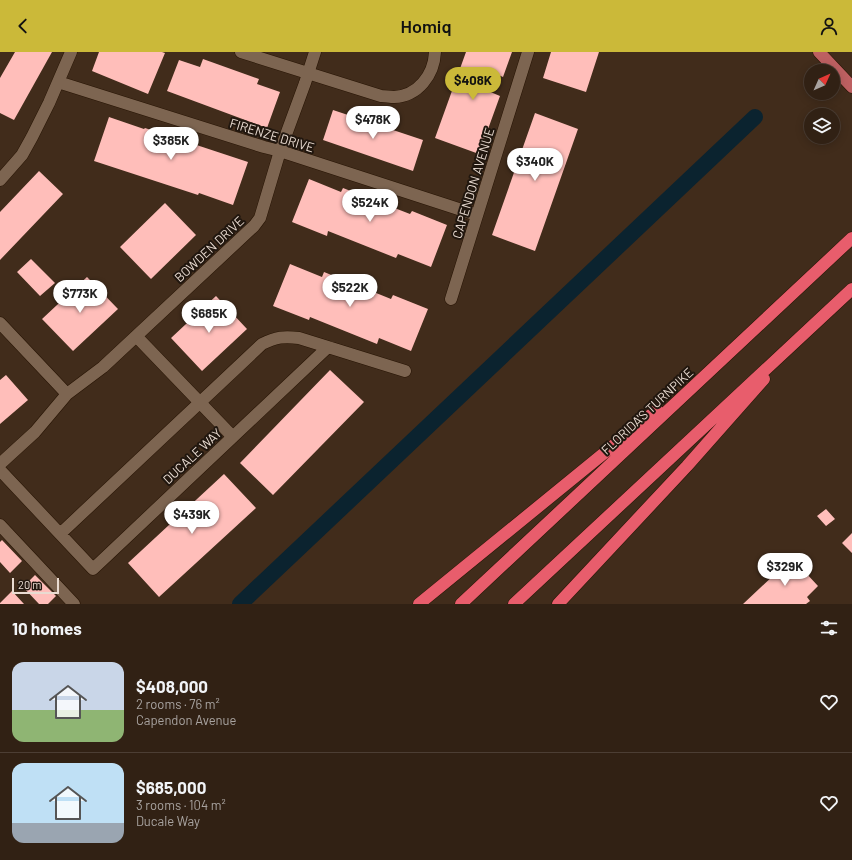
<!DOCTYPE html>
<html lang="en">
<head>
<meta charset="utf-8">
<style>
  body { margin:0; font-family:Barlow,sans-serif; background:#3d2e22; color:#f1f3f6; height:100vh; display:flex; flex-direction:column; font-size:15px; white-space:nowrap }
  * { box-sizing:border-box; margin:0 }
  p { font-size:13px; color:#a8a3a0 }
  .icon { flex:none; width:22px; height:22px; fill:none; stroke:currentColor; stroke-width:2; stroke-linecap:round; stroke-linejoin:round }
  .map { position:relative; height:552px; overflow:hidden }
  .panel { display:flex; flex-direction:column; background:#312114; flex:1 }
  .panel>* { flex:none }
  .needle { width:26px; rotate:45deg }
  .fabs { position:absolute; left:804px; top:12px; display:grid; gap:8px }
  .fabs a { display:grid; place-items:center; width:36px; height:36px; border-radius:50%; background:#312114; box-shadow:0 2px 10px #0003,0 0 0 1px #4c3e34; font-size:20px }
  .scale { position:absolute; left:12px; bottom:10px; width:47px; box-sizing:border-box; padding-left:4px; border:2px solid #e9dbd1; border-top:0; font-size:11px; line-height:14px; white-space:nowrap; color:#e9dbd1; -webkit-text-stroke:3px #21170f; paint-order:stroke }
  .price { position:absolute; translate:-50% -34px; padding:0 9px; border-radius:14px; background:#fff; color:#222; font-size:13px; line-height:26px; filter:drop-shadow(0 1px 2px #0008) }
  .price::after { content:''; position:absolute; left:50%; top:24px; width:12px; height:9px; margin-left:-6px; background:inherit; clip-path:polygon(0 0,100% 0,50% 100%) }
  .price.on { background:#cbb939; color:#111 }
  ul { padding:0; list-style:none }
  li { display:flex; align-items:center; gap:12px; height:100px; padding:0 12px }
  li+li { border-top:1px solid #4c3e34 }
  li span { display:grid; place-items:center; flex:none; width:112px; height:80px; border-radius:12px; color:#555 }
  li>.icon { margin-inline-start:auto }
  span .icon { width:48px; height:48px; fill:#fffc; stroke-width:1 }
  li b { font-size:17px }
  h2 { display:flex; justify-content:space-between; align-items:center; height:48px; padding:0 12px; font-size:17px }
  header { display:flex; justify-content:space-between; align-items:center; height:52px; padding:0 12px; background:#cbb939; color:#111; font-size:18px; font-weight:600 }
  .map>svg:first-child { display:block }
</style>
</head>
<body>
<header><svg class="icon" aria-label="back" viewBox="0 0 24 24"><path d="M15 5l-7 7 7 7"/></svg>Homiq<svg class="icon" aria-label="person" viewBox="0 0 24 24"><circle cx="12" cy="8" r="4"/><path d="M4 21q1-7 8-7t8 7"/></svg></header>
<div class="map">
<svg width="852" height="552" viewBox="0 0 852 552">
  <rect width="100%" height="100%" fill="#412c1b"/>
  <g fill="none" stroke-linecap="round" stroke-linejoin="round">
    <path stroke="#0b232f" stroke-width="16" d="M240 552 755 65"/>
  </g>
  <path fill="#ffbeba" d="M15 0H52L14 68 0 61V26Z
    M99 0H162L165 1 148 42 92 19Z
    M466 0H512L503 25 494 21 488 39 500 44 479 102 435 86Z
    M551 0H599L586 40 543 26Z
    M203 7 259 27 257 32 280 40 267 76 167 39 179 8 200 15Z
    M333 58 423 88 413 119 323 88Z
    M535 61 578 77 535 199 492 183Z
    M109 65 144 77 145 76 248 110 233 153 199 141 198 143 94 109Z
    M39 119 63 142 0 208V160Z
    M309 127 341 140 343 136 410 162 412 159 447 173 431 215 398 202 396 206 328 179 327 184 292 170Z
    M165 151 196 183 151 227 120 195Z
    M31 207 55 231 40 244 17 220Z
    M290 212 322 225 324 220 391 247 393 243 428 257 411 299 379 286 377 292 310 265 309 268 273 254Z
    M87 225 118 257 73 299 42 267Z
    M216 244 247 277 202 319 171 286Z
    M330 318 364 350 273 443 240 411Z
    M6 323 28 348 0 372V328Z
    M224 422 256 456 159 545 128 511Z
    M826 457 835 467 826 474 817 464Z
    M852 481V501L842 491Z
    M2 488 22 509 10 521 0 510V490Z
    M792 506 818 534 807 545 810 549 806 552H743Z
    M35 523 56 544 48 552H39L23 535Z
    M12 539 24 552H0V551Z"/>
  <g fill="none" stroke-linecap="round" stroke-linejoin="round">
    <defs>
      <path id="minor" d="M241 0 381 44C385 44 390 45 394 45 418 44 434 23 435 0
        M58 30 264 95 280 99 477 163
        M0 128 22 103 32 85 49 51 71 0
        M451 247 528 0
        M0 271 67 342
        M136 284 233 385
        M0 412 35 380 67 342 103 315 254 174 260 166 280 99 305 31 315 0
        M0 418 93 517 328 295
        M0 473 74 552
        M60 482 262 292C276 285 284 284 299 286L405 319"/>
      <path id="major" d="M819 0 852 35"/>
      <path id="highway" d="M419 552 657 358
        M461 552 852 186
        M514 552 852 237
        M558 552 687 414 764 327"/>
    </defs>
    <use href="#minor" stroke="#271404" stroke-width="13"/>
    <use href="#major" stroke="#271404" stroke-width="13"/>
    <use href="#highway" stroke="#271404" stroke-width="13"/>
    <use href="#minor" stroke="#7d6551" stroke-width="12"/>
    <use href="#major" stroke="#bd6061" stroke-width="12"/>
    <use href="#highway" stroke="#e85d6c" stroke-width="12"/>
  </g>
  <g text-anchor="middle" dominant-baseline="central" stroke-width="4" stroke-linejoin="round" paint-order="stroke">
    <g font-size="13" fill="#e9dbd1" stroke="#21170f">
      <text transform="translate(272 83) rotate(17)">FIRENZE DRIVE</text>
      <text transform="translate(473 131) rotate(-73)">CAPENDON AVENUE</text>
      <text transform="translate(209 197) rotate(-43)">BOWDEN DRIVE</text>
      <text transform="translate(647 359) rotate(-43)">FLORIDA'S TURNPIKE</text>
      <text transform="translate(192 404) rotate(-43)">DUCALE WAY</text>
    </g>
  </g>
</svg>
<div class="fabs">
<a><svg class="needle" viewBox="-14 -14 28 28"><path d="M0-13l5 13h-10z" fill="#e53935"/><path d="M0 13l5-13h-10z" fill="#a8a3a0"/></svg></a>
<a><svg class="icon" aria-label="layers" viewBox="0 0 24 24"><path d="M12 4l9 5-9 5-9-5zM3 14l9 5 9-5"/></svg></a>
</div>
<div class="scale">20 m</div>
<b class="price on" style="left:473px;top:49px">$408K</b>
<b class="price" style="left:373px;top:88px">$478K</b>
<b class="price" style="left:171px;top:109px">$385K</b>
<b class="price" style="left:535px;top:130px">$340K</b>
<b class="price" style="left:370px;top:171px">$524K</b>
<b class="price" style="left:350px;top:256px">$522K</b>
<b class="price" style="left:80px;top:262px">$773K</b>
<b class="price" style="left:209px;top:282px">$685K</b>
<b class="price" style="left:192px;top:483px">$439K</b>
<b class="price" style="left:785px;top:535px">$329K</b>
</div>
<section class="panel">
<h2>10 homes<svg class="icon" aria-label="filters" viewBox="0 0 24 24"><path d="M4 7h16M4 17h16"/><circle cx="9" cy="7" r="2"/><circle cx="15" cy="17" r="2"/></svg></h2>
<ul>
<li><span style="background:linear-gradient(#c9d6e8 60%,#8fb573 0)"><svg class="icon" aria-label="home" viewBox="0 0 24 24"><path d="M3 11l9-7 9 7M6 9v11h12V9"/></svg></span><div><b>$408,000</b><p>2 rooms · 76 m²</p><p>Capendon Avenue</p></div><svg class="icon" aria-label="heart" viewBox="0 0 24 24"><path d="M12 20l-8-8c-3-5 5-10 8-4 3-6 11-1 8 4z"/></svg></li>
<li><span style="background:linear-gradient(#bfe0f5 75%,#9aa5b1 0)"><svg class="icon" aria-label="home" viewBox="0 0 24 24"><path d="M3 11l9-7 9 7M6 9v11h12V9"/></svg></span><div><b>$685,000</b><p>3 rooms · 104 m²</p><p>Ducale Way</p></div><svg class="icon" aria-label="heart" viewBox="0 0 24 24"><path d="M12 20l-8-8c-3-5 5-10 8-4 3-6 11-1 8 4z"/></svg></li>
</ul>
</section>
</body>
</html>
